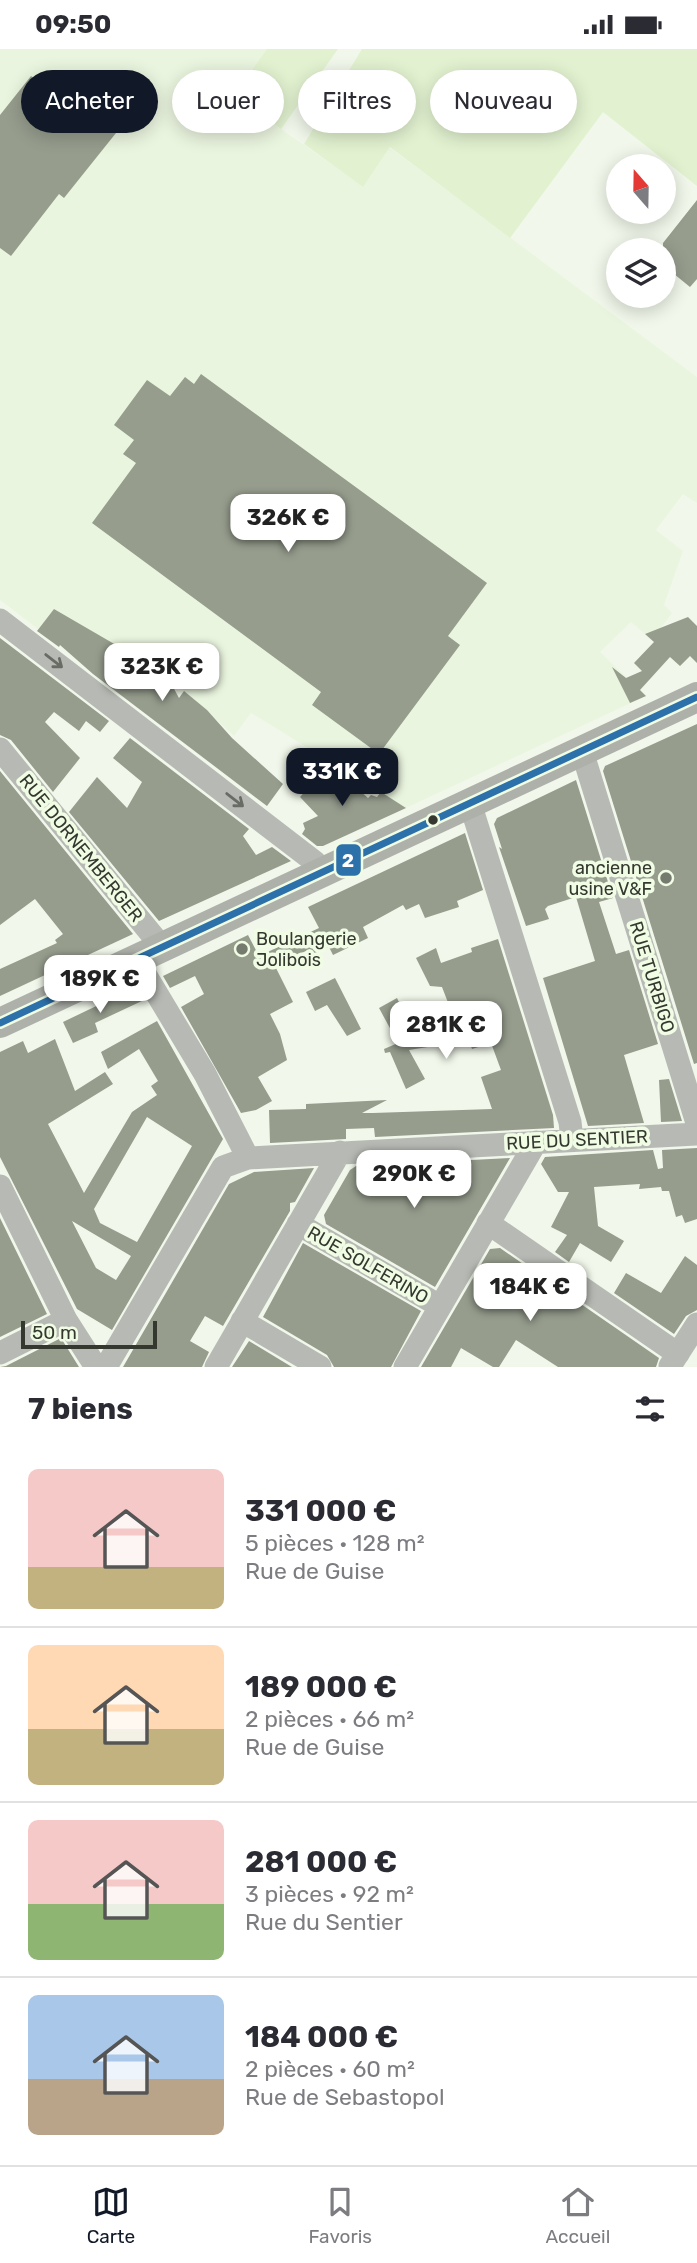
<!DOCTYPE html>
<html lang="fr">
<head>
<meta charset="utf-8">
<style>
  body { margin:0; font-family:Rubik,sans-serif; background:#f7f7f7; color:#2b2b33; height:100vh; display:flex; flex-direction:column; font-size:26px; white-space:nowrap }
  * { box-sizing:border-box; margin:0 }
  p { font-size:23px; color:#7c7c81 }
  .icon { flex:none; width:38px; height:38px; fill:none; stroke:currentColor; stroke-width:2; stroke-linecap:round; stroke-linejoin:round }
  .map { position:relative; height:1318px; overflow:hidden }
  .panel { display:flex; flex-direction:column; background:#fff; flex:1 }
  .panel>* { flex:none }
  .guide { position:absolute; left:21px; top:21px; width:656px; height:63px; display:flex; gap:14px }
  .needle { width:46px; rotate:340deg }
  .controls { position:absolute; left:606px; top:105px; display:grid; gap:14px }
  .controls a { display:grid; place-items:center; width:70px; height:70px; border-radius:50%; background:#fff; box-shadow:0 4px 18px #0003; font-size:35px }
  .scale { position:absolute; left:21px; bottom:18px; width:136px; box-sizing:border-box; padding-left:7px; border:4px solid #34382f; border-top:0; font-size:19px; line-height:24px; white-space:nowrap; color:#34382f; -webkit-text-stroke:5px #f1fce5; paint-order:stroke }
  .price { position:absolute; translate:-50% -60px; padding:0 16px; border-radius:14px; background:#fff; color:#222; font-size:23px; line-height:46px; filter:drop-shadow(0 2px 4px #0008) }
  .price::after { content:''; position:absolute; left:50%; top:42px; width:21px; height:16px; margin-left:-10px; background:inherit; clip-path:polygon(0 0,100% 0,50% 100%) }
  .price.selected { background:#111827; color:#fff }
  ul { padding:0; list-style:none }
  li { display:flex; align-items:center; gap:21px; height:175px; padding:0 28px }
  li+li { border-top:2px solid #e1e1e2 }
  li span { display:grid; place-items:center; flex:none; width:196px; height:140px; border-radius:10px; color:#555 }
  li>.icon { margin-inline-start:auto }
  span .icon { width:84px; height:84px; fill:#fffc; stroke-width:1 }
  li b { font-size:30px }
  h2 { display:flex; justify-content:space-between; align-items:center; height:84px; padding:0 28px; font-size:30px }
  .chip { padding:0 24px; border-radius:32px; background:#fff; box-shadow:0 4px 18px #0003; font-size:24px; line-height:63px }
  .chip.selected { background:#111827; color:#fff }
  .status { display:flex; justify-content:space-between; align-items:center; height:49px; padding:0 35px; background:#fff; direction:ltr }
  .status svg { height:19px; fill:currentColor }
  .dock { display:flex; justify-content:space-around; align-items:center; height:98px; border-top:2px solid #e1e1e2; background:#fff; font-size:19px; color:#7c7c81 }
  .dock a { display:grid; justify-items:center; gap:4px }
  .dock .selected { color:#111827 }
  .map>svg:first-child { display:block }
</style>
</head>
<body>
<div class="status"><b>09:50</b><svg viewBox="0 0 49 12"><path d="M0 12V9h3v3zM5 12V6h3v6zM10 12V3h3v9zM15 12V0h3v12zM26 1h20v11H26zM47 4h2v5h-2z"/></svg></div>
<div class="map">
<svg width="697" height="1318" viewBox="0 0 697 1318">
  <rect width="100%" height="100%" fill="#f1f7ea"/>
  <path fill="#eaf5df" d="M0 0H267L233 47 363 137 389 98 697 328V454L683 445 656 481 683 502 664 556 672 564 661 579 645 585 631 573 600 603 646 647 406 759 251 664 234 687 166 625 54 560 38 580 0 551Z"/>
  <path fill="#e2f2d0" d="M267 0H338L281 80 233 47Z
    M362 0H697V137L603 63 510 189 390 98 363 138 304 95Z"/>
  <path fill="#969d8d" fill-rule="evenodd" d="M31 27 49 40 38 55 60 71 71 58 92 73 124 32 144 49 64 149 59 145 11 207 0 199V66Z
    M697 151V230L690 238 663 216V194Z
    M201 325 487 534 448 587 460 596 379 705 312 656 321 643 92 474 136 414 123 405 134 391 114 376 147 331 170 347 185 328 194 335Z
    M54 560 166 625 179 649 184 642 207 661 232 689 283 735 267 757 93 625 60 596 59 598 37 582Z
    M688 568 697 577V614L690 607 680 617 670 608 640 641 646 647 630 654 612 618 626 629 642 622 634 614 654 593 645 585Z
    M0 589 109 672 100 683 86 672 79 682 54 663 45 673 80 709 53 743 11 691 0 686Z
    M697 675V1014L694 1015 603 722 605 717Z
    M130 689 249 780 243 787 256 806 272 798 291 812 159 872 69 763 97 728 127 759 142 733 113 709Z
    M330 715 368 749 371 746 377 748 381 743 406 759 323 797H317L302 785 305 780 303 774 318 767 300 748Z
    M0 722 133 885 0 947V920L57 894 55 891 63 885 35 850 0 876Z
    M576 731 613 849 599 853 616 905 629 901 658 995 624 1006 644 1074 588 1077 543 929 595 912 576 848 548 857 545 860 549 870 526 877 499 798 502 800 494 775 497 769Z
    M465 784 483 841 457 852 459 858 425 869 419 855 406 861 403 856 363 878 368 889 333 906 329 898 313 905 310 900 275 917 293 953 270 965 280 985 287 1011 258 1028 272 1052 256 1061 241 1064 181 958 204 945 195 927 170 939 163 927 248 886 259 907 319 879 308 858Z
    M498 890 553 1066 554 1079 375 1088 374 1079 346 1080V1090L270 1094 269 1061 306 1060V1055L387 1051 362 1064H373L492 1060 481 1028 501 1021 491 994 472 1000 467 986 434 997 409 1001 425 1030 406 1040 390 1003 385 1004 384 1000 398 994 379 959 397 949 415 986 435 977 433 970 452 964 442 938 430 937 416 909 436 899 441 914 472 903 471 899Z
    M335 929 361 980 347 987 327 956 315 962 306 943Z
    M136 938 144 951 95 974 98 983 73 994 63 973Z
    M157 972 223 1090 112 1281 77 1260 0 1108V1003L23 992 28 1004 55 990 75 1042 105 1023 113 1035 48 1075 84 1144 132 1063 157 1046 151 1037 158 1032 139 1000 108 1020 101 1003ZM147 1068 192 1097 137 1193 100 1174 94 1160ZM72 1172 131 1207 116 1231 96 1219Z
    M669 1030 682 1072 661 1073 659 1031Z
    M697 1099V1170L685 1174 682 1166 676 1168 669 1142H662L661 1138 639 1140 640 1135 594 1138 598 1177 624 1192 611 1213 580 1194 569 1213 555 1203 567 1186 551 1178 569 1143H558L541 1115 545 1108 653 1101 658 1120 663 1119 662 1101Z
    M510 1109 435 1238 326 1175 324 1166 350 1121 356 1117Z
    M314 1119 295 1153 290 1154V1162L223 1277 205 1267 190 1292 209 1303 202 1318H123L229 1135 254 1123Z
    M0 1169 47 1265 0 1288Z
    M303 1194 421 1262 391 1318H334L327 1306 263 1268Z
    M500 1199 659 1309 656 1318H558L516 1291 499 1318H493L461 1299 451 1318H421L490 1200Z
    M685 1207 697 1216V1261L686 1267 674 1285 614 1244 626 1224 661 1244Z
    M61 1289 79 1318H0L6 1317Z
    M249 1292 292 1318H232Z"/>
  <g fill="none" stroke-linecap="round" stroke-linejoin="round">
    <path stroke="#b7bab4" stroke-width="23" d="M0 571 315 813 320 824
      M0 700 162 898
      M582 702 697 1074
      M470 754 570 1073 572 1091
      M136 910 205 1025 248 1109
      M0 1137 66 1271 96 1318
      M488 1174 678 1305
      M298 1175 438 1256
      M242 1272 320 1318
      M0 1304 66 1271
      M670 1317 697 1275
      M106 1318 223 1118 248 1109 697 1085
      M216 1318 340 1103
      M405 1318 536 1093"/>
    <path stroke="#aeb1aa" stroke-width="30" d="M0 974 697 648"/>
    <defs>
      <path id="bus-1" d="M0 974 697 648"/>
    </defs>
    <use href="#bus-1" stroke="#f1fce5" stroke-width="12"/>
    <use href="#bus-1" stroke="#2d71aa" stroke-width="7"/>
  </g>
  <defs><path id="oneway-shaft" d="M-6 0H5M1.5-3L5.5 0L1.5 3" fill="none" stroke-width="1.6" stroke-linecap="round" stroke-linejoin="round" transform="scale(1.75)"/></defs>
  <g stroke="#686c64">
    <use href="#oneway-shaft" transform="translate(54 612) rotate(38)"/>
    <use href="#oneway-shaft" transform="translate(235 751) rotate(38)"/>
  </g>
  <circle fill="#34382f" stroke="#f1fce5" stroke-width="2.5" cx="433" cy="771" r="6"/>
  <g fill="#767b70" stroke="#f1fce5" stroke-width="2.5">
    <circle cx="666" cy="829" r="7"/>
    <circle cx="242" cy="900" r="7"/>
  </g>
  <g text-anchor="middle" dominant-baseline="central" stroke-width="7" stroke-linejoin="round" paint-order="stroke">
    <g font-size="18" fill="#34382f" stroke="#f1fce5">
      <text transform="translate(81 799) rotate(51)">RUE DORNEMBERGER</text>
      <text transform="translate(652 928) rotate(73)">RUE TURBIGO</text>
      <text transform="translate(577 1091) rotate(-3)">RUE DU SENTIER</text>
      <text transform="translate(368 1216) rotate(30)">RUE SOLFERINO</text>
    </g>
    <g font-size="18" fill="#34382f" stroke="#f1fce5" text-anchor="end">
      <text x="652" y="819">ancienne<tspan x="652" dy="21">usine V&amp;F</tspan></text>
      <text x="256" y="890" text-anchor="start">Boulangerie<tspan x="256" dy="21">Jolibois</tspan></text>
    </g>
  </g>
  <rect stroke="#f1fce5" stroke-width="2.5" x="335" y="794" width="27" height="34" rx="7" fill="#2d71aa"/>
  <g font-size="19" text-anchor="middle" font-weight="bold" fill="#fff">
    <text x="348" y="818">2</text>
  </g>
</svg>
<div class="controls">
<a><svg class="needle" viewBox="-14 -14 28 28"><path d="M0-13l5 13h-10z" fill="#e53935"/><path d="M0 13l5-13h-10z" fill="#7c7c81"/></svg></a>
<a><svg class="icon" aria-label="layers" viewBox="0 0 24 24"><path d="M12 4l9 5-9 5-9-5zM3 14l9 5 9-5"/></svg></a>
</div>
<div class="scale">50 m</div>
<b class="price" style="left:288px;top:505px">326K €</b>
<b class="price" style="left:162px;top:654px">323K €</b>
<b class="price selected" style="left:342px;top:759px">331K €</b>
<b class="price" style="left:100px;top:966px">189K €</b>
<b class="price" style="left:446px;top:1012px">281K €</b>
<b class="price" style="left:414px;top:1161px">290K €</b>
<b class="price" style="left:530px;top:1274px">184K €</b>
<div class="guide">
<a class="chip selected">Acheter</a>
<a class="chip">Louer</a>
<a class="chip">Filtres</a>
<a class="chip">Nouveau</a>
</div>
</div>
<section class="panel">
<h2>7 biens<svg class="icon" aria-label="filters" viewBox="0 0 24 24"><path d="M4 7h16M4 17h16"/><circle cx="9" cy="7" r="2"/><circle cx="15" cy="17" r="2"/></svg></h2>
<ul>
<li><span style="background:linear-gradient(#f6c9c9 70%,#c2b280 0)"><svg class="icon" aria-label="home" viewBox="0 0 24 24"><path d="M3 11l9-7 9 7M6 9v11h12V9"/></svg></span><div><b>331 000 €</b><p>5 pièces · 128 m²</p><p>Rue de Guise</p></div></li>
<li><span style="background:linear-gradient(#ffd9b3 60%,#c2b280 0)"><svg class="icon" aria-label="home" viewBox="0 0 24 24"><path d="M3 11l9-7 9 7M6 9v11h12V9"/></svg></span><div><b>189 000 €</b><p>2 pièces · 66 m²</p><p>Rue de Guise</p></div></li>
<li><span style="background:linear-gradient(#f6c9c9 60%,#8fb573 0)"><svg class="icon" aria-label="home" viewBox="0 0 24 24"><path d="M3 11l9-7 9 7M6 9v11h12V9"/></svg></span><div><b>281 000 €</b><p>3 pièces · 92 m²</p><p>Rue du Sentier</p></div></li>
<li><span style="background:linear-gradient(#a9c7e8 60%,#b9a48a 0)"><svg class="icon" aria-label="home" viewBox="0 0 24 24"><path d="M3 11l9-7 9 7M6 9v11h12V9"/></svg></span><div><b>184 000 €</b><p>2 pièces · 60 m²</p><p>Rue de Sebastopol</p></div></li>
</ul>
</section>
<nav class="dock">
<a class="selected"><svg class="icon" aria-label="map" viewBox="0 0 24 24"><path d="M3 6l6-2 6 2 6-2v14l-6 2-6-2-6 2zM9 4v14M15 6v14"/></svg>Carte</a>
<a><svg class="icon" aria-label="saved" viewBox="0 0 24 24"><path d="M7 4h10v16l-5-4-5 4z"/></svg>Favoris</a>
<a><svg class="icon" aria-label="home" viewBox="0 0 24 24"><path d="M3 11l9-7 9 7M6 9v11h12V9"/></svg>Accueil</a>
</nav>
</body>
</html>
